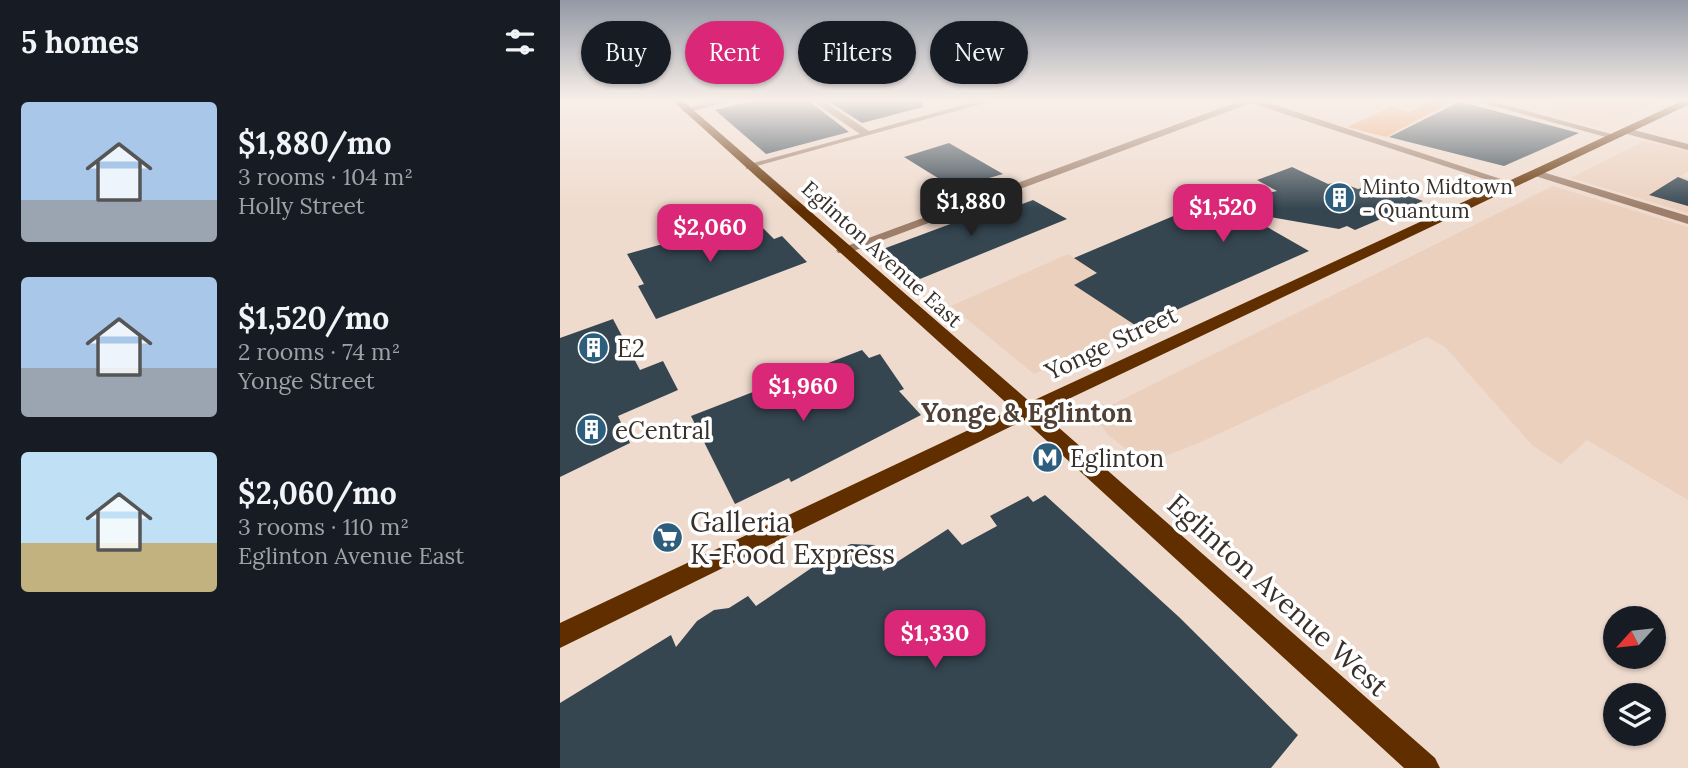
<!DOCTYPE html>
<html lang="en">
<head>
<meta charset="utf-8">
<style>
  body { margin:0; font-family:Lora,serif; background:#20242c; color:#f1f3f6; height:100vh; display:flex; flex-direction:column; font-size:26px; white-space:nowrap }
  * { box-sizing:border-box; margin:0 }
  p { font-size:23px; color:#9ea1a6 }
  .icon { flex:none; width:38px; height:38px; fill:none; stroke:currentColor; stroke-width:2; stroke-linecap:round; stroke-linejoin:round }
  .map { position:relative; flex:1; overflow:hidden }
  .panel { display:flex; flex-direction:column; background:#171b24; width:560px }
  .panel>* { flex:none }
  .hud { position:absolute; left:21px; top:21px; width:665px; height:63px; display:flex; gap:14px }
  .needle { width:46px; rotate:243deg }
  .tools { position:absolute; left:1043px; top:606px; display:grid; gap:14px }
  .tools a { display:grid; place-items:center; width:63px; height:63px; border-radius:50%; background:#171b24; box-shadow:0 2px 5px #0004; font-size:35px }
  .price { position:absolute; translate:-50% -60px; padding:0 16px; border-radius:14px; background:#db2777; color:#fff; font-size:23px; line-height:46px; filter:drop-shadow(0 2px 4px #0008) }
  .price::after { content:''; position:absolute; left:50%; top:42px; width:21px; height:16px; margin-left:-10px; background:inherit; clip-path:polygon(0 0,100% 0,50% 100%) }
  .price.on { background:#222; color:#fff }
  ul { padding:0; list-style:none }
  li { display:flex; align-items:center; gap:21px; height:175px; padding:0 21px }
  li span { display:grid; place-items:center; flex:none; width:196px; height:140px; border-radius:7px; color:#555 }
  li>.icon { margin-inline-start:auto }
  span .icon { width:84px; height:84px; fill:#fffc; stroke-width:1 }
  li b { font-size:30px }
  h2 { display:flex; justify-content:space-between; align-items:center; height:84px; padding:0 21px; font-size:30px }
  .pill { padding:0 24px; border-radius:32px; background:#171b24; box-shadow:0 2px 5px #0004; font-size:24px; line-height:63px }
  .pill.on { background:#db2777; color:#fff }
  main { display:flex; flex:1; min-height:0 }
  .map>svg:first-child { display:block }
</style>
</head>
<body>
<main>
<section class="panel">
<h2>5 homes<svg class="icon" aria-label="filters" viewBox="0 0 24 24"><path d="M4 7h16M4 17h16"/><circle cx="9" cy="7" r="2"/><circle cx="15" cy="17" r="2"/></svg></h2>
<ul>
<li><span style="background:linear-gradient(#a9c7e8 70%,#9aa5b1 0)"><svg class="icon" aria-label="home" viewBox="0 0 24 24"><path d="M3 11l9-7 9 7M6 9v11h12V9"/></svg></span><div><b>$1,880/mo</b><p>3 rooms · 104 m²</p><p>Holly Street</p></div></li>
<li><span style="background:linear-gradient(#a9c7e8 65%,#9aa5b1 0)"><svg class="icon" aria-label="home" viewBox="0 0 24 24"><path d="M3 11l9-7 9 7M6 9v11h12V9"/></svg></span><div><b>$1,520/mo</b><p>2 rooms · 74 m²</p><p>Yonge Street</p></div></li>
<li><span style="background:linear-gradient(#bfe0f5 65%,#c2b280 0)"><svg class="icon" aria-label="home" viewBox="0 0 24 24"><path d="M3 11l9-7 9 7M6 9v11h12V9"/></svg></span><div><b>$2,060/mo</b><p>3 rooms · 110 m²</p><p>Eglinton Avenue East</p></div></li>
</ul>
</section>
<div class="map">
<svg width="1128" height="768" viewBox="0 0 1128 768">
  <rect width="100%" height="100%" fill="#efdbce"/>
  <path fill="#ebd0be" d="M990 101H1098L1038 127 988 115 1006 106Z
    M1084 141 1128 151V171L1119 177 1128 178V213L1011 178Z
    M993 186 1128 227V500L1027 440 1001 464 973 446 885 347 867 337 641 442 585 464 548 435 533 414Z
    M508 254 605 315 474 374 391 306Z"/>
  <path fill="#eea676" d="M872 101H893L826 137 787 127 831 107 850 112Z"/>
  <path fill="#354651" d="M191 101H249L289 132 206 154 155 110Z
    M268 101H362L363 107 302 123Z
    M899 102 905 103 1019 133 944 166 829 137Z
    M389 143 443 174 394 188 344 157Z
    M732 167 768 184 779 182 798 189 817 184 863 201 795 230 787 226 779 229 681 212 749 251 578 327 514 285 537 273 514 258 656 198 664 203 717 191 697 180Z
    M1118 177 1128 181V206L1089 195Z
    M473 200 507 219 360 279 323 249 412 216 418 220Z
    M189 214 214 239 222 236 247 262 96 319 78 286 84 284 67 254 153 230 150 226Z
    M53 319 80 370 103 361 118 390 58 416 70 443 0 477V338Z
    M302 350 309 358 320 354 344 389 339 391 361 415 231 482 229 478 175 504 131 416Z
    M485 495 619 617 738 735 711 768H0V703L111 635 116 647 137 621 154 610 169 608 188 596 196 606 279 549 291 544 315 545 323 571 388 529 402 545 437 526 430 516 468 496 473 502Z"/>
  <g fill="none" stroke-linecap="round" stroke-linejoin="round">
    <path fill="#9d7e6a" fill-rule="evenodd" d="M152 101H170L126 113 121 110Z
      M252 101H263L309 131 417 101H432L186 169V165L300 134Z
      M680 101H703L956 184 946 186 691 103 288 253H278L276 250Z
      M915 101H931L1058 136 1053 139Z
      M1066 128 1128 144V150L1063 133 1061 131Z
      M976 170 1128 216V224L972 175 970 173Z"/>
    <path fill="#612e00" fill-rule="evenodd" d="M113 101H123L470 402 1122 101H1128V105L481 412 875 758 880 768H844L464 420 0 648V623L453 409Z"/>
  </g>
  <linearGradient id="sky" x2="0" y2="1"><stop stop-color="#9399a5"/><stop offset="0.48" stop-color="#f8efe9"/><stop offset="1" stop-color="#f8efe9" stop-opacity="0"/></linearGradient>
  <rect width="1128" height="209" fill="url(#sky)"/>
  <defs>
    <symbol id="building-disc" viewBox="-11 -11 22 22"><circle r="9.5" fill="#2e5e7d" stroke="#fff"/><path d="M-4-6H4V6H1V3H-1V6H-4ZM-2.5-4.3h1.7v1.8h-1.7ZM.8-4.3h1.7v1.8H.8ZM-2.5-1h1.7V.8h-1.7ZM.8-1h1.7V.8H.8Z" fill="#fff"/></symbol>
    <symbol id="metro-disc" viewBox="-11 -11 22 22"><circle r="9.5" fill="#2e5e7d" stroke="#fff"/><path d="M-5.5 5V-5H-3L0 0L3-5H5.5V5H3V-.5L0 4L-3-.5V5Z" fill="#fff"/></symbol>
    <symbol id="supermarket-disc" viewBox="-11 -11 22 22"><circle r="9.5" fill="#2e5e7d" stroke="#fff"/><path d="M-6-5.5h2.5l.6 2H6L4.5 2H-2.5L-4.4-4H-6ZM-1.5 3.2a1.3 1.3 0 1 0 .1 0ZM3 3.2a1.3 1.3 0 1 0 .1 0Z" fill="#fff"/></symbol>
  </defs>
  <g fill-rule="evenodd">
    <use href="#building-disc" x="762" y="180" width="35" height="35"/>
    <use href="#building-disc" x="16" y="330" width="35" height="35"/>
    <use href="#building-disc" x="14" y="412" width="35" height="35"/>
    <use href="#metro-disc" x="470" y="440" width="35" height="35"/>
    <use href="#supermarket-disc" x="90" y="520" width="35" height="35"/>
  </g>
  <g text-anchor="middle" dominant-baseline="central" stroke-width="7" stroke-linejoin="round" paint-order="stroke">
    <g font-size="21" fill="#38302b" stroke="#fff" text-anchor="start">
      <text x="802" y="186">Minto Midtown<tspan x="802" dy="24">- Quantum</tspan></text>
    </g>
    <g font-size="21" fill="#38302b" stroke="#fff">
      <text transform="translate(322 254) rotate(42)">Eglinton Avenue East</text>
    </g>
    <g font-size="24" fill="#38302b" stroke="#fff">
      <text transform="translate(551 343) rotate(-25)">Yonge Street</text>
    </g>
    <g font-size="24" fill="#38302b" stroke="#fff" text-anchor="start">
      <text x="57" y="348">E2</text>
      <text x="55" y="430">eCentral</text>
      <text x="510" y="458">Eglinton</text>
    </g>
    <g font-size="26" font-weight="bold" fill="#504035" stroke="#fff">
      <text x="467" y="412">Yonge &amp; Eglinton</text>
    </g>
    <g font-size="28" fill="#38302b" stroke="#fff" text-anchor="start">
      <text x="130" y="522">Galleria<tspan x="130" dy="32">K-Food Express</tspan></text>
    </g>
    <g font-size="28" fill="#38302b" stroke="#fff">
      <text transform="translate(718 595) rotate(42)">Eglinton Avenue West</text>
    </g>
  </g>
</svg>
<div class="tools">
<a><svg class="needle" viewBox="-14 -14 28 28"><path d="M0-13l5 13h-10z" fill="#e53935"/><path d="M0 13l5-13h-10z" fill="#9ea1a6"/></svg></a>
<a><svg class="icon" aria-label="layers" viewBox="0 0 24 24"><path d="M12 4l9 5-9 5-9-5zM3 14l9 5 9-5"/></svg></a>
</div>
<b class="price on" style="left:411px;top:238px">$1,880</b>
<b class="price" style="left:663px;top:244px">$1,520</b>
<b class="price" style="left:150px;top:264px">$2,060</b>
<b class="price" style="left:243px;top:423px">$1,960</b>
<b class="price" style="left:375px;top:670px">$1,330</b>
<div class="hud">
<a class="pill">Buy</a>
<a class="pill on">Rent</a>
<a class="pill">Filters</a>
<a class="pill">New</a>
</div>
</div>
</main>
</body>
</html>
